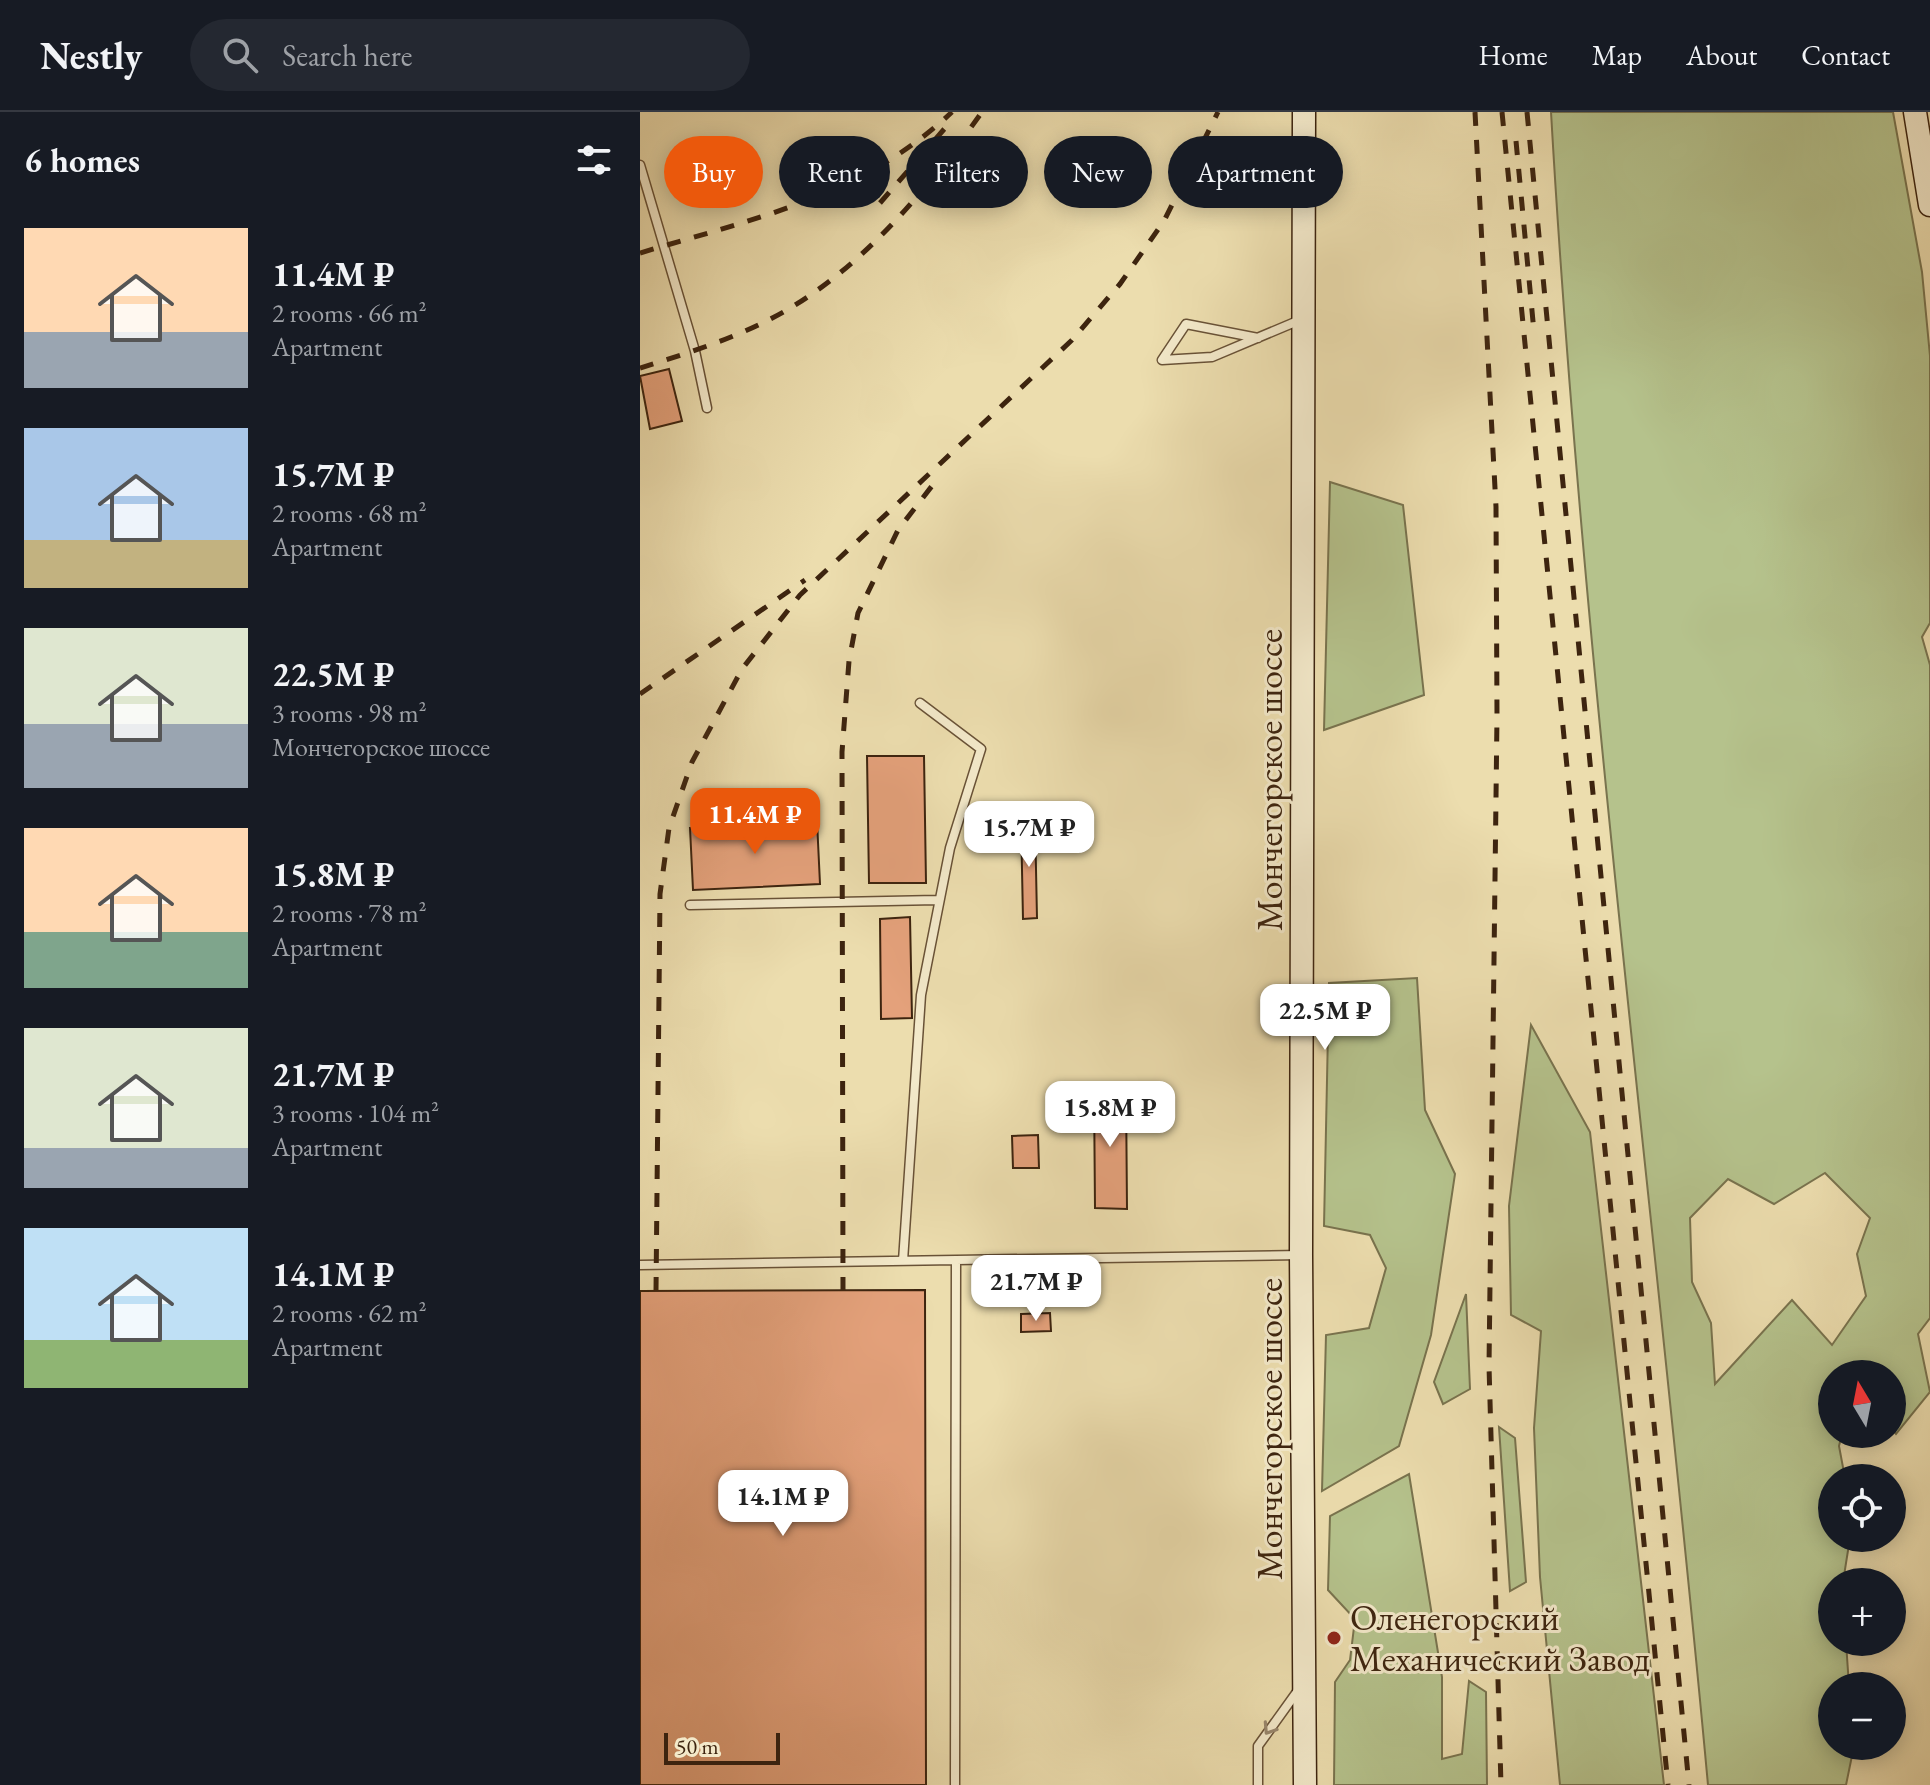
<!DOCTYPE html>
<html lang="en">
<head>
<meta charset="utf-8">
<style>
  body { margin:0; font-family:"EB Garamond",serif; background:#242831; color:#f1f3f6; height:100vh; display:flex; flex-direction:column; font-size:30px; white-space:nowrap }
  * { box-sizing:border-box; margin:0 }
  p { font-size:26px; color:#9ea1a6 }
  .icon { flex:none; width:44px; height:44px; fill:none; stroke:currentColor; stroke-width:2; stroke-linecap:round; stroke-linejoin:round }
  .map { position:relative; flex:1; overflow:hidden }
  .sheet { display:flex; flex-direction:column; background:#171b24; width:640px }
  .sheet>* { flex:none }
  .banner { position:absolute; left:24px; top:24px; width:760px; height:72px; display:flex; gap:16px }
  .needle { width:52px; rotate:350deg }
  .buttons { position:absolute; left:1178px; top:1248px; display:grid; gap:16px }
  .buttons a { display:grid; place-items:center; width:88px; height:88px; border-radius:50%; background:#171b24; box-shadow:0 4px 20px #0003; font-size:40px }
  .scale { position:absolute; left:24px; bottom:20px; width:116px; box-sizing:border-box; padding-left:8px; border:4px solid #3d240f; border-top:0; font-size:22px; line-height:28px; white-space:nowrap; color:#3d240f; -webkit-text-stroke:6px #f3e9ca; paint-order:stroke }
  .price { position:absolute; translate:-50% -68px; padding:0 18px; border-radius:16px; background:#fff; color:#222; font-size:26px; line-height:52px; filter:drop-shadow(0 2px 4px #0008) }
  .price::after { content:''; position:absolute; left:50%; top:48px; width:24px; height:18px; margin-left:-12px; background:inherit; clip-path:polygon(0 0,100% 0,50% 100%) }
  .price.current { background:#ea580c; color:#fff }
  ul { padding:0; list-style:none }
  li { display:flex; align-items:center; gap:24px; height:200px; padding:0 24px }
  li span { display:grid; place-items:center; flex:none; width:224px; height:160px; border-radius:0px; color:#555 }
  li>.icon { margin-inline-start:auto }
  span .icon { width:96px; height:96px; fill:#fffc; stroke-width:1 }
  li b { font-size:34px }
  h2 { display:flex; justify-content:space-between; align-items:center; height:96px; padding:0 24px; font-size:34px }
  .pill { padding:0 28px; border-radius:36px; background:#171b24; box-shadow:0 4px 20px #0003; font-size:28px; line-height:72px }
  .pill.current { background:#ea580c; color:#fff }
  header { display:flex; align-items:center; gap:48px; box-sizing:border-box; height:112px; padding:0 40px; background:#171b24; border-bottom:2px solid #363941 }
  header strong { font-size:38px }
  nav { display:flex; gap:44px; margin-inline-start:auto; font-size:28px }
  .search { width:560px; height:72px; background:#242831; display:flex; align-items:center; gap:20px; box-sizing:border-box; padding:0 28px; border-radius:44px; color:#9ea1a6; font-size:30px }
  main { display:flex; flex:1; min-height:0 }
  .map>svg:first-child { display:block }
</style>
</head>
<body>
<header>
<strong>Nestly</strong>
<div class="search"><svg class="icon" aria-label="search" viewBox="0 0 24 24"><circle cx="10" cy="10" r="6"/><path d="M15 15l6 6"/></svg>Search here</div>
<nav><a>Home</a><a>Map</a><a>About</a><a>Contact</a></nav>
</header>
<main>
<section class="sheet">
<h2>6 homes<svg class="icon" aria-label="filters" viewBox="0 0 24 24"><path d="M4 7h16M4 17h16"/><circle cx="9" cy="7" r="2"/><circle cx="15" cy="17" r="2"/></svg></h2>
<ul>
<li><span style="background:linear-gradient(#ffd9b3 65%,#9aa5b1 0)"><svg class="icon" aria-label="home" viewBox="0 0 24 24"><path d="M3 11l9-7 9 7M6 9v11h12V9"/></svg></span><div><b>11.4M ₽</b><p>2 rooms · 66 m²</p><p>Apartment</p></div></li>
<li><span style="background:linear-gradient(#a9c7e8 70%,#c2b280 0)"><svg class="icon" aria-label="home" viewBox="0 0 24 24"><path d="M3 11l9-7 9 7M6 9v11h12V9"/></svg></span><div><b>15.7M ₽</b><p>2 rooms · 68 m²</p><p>Apartment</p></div></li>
<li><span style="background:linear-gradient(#dfe7d0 60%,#9aa5b1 0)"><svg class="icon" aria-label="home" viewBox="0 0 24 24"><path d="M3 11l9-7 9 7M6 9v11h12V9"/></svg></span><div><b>22.5M ₽</b><p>3 rooms · 98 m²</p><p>Мончегорское шоссе</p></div></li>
<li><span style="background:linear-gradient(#ffd9b3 65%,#7fa58c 0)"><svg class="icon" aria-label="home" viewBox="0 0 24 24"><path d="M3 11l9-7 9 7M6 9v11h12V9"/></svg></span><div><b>15.8M ₽</b><p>2 rooms · 78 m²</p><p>Apartment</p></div></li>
<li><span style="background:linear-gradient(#dfe7d0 75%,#9aa5b1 0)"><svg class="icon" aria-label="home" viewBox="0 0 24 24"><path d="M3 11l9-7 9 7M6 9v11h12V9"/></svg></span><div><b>21.7M ₽</b><p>3 rooms · 104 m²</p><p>Apartment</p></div></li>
<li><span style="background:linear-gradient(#bfe0f5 70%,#8fb573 0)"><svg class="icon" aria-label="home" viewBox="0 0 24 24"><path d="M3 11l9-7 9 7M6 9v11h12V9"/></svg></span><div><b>14.1M ₽</b><p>2 rooms · 62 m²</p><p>Apartment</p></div></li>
</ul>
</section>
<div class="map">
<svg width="1290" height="1673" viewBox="0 0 1290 1673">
  <rect width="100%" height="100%" fill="#ecddae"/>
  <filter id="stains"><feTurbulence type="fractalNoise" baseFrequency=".0025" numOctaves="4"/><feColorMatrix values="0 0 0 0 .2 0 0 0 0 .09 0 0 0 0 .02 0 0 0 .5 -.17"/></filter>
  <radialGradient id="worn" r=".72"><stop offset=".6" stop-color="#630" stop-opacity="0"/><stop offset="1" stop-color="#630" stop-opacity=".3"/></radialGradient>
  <path fill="#b5c28c" stroke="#79734e" stroke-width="2" fill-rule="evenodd" d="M911 0H1253L1282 160 1290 244V511L1282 525 1290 553V1206L1278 1222 1290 1280 1256 1322 1252 1317V1262H1192V1322H1202L1199 1334 1205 1366H1192V1426H1210L1203 1470H1192V1530H1206L1209 1574H1192V1634H1214L1206 1673H1068C1017 1116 943 559 911 0ZM1185 1061 1230 1106 1217 1142 1226 1184 1192 1233 1152 1188 1075 1272 1071 1211 1052 1170 1050 1106 1088 1067 1134 1092Z
    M690 370 763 393 784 583 684 618Z
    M777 866 785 998 815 1062 791 1223 759 1334 682 1379 686 1223 729 1216 746 1156 730 1123 684 1114 689 871Z
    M891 913 950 1020 1024 1673H920L900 1465 894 1316 901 1219 871 1203 869 1094Z
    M826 1182 830 1277 803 1292 794 1270Z
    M859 1315 875 1326 886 1470 870 1479Z
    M769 1362 802 1565V1647L822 1642 829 1569 846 1580 847 1673H694L695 1570 710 1548 715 1507 688 1478 690 1404Z"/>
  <path fill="#e4a17b" stroke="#3d240f" stroke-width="2" d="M29 257 42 309 10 317 0 264Z
    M227 644H284L286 771H229Z
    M381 708H395L397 806 383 807Z
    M177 709 180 772 53 778 50 716Z
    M270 805 272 906 241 907 240 807Z
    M454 977 486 978 487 1097 455 1096Z
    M398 1023 399 1056H373L372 1024Z
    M285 1178 286 1673H0V1179Z
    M410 1201 411 1219 381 1220V1202Z"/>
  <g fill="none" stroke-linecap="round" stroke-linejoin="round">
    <defs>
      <path id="lane" d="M0 53 55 239 67 296
        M618 226 546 212 522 248 572 245 660 208
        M50 793 297 788
        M263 1149 281 883 310 736 341 637 280 591
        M0 1153 316 1148
        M315 1673 316 1148 661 1143
        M618 1673V1634L659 1577"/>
      <path id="secondary" d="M664 0 661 1143 665 1673
        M1275 0 1290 93"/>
    </defs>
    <use href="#lane" stroke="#695237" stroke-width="11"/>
    <use href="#secondary" stroke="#3d240f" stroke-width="25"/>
    <use href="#lane" stroke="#f3e9ca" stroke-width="8"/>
    <use href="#secondary" stroke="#f3e9ca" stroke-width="22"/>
    <path stroke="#3d240f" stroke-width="5" stroke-dasharray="14 14" stroke-linecap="butt" d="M835 0 856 395 857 604 849 1254 861 1673
      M862 0 1028 1673
      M887 0 1049 1673
      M876 29 894 220
      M240 91 306 15
      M0 141C113 107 223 84 312 0
      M0 256C49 241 102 224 147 198 228 150 288 76 342 0
      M0 582 165 468
      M16 1179 20 782 29 716 52 650 102 557 160 483 432 228 480 172 524 109 578 0
      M203 1179 202 640 209 549 218 501 258 418 295 370"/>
  </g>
  <defs><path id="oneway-chevron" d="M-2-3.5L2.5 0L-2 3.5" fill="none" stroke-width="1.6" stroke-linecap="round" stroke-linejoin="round" transform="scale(2)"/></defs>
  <use stroke="#98866c" href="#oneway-chevron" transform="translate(629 1617) rotate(123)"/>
  <circle fill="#8f2418" stroke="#f3e9ca" stroke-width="3" cx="694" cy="1526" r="8"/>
  <g text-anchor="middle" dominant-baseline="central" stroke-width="6" stroke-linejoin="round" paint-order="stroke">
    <g font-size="36" fill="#3d240f" stroke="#f3e9ca">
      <text transform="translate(629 668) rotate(-90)">Мончегорское шоссе</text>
      <text transform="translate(629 1317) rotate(-90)">Мончегорское шоссе</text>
    </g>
    <g font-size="36" fill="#3d240f" stroke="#f3e9ca" text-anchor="start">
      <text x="710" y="1505">Оленегорский<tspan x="710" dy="41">Механический Завод</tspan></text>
    </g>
  </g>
  <rect width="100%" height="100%" filter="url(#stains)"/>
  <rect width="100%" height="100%" fill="url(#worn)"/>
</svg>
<div class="buttons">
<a><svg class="needle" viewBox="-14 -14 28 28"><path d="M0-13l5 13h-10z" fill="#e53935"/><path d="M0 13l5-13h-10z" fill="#9ea1a6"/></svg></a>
<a><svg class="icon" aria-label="locate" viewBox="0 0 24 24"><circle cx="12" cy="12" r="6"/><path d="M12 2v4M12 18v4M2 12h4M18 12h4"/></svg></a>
<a>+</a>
<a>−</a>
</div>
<div class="scale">50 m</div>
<b class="price current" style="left:115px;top:744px">11.4M ₽</b>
<b class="price" style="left:389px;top:757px">15.7M ₽</b>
<b class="price" style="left:685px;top:940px">22.5M ₽</b>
<b class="price" style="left:470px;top:1037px">15.8M ₽</b>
<b class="price" style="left:396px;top:1211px">21.7M ₽</b>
<b class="price" style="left:143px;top:1426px">14.1M ₽</b>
<div class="banner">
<a class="pill current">Buy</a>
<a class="pill">Rent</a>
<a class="pill">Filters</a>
<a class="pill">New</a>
<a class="pill">Apartment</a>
</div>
</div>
</main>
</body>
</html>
